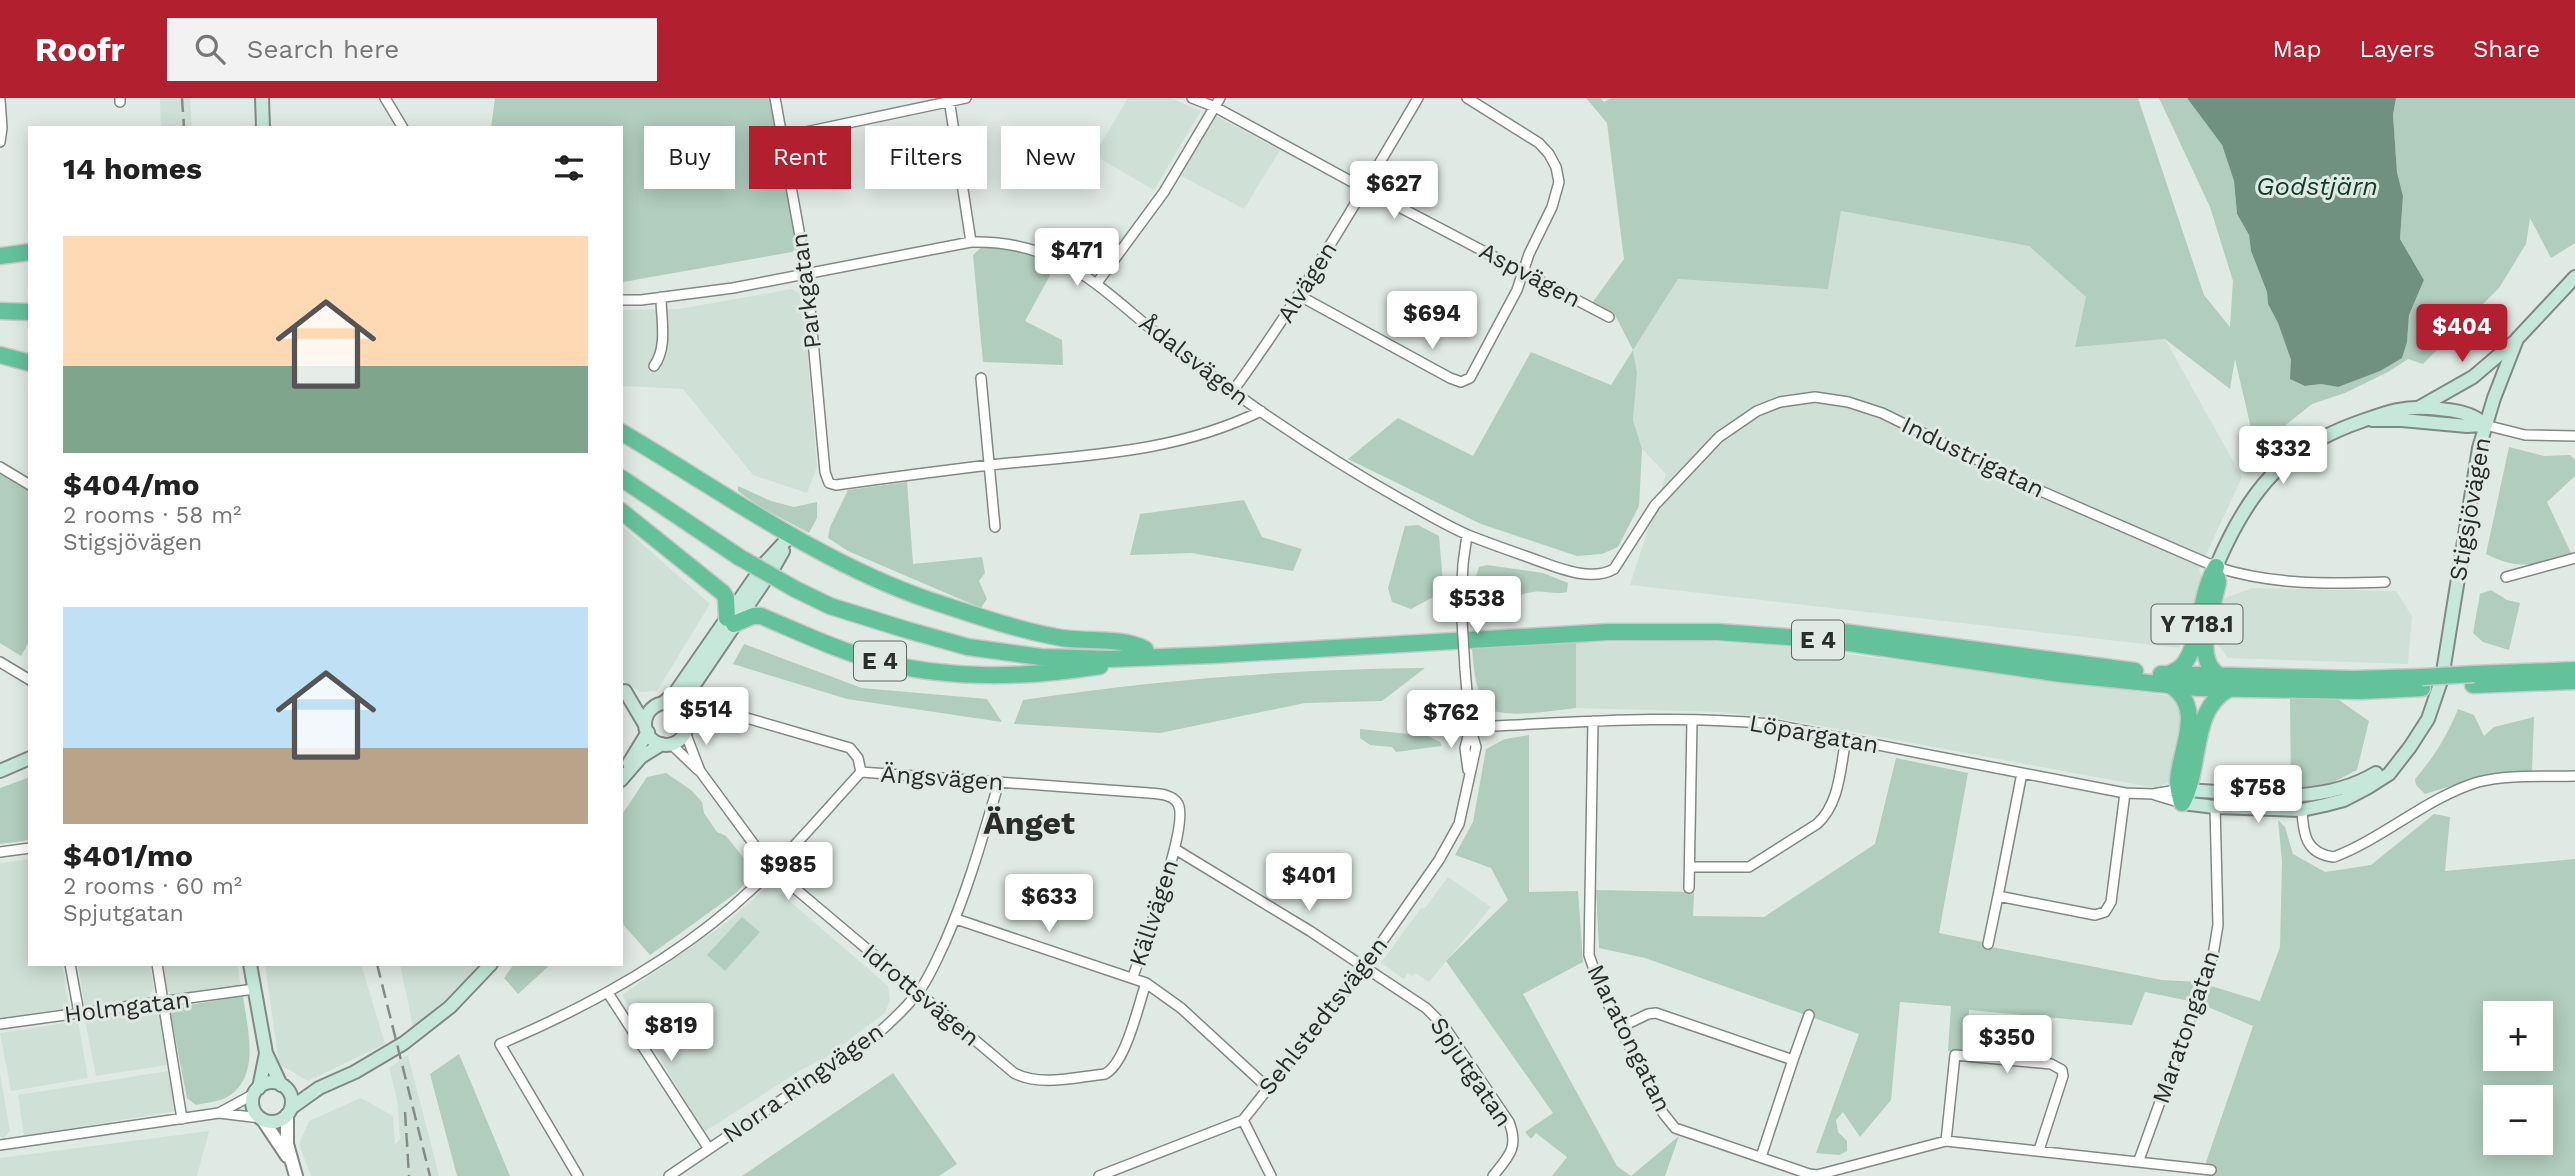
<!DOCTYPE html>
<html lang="en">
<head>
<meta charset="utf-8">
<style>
  body { margin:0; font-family:"Work Sans",sans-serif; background:#f2f2f2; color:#222; height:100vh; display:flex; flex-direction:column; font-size:26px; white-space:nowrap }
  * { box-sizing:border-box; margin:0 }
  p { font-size:23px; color:#767676 }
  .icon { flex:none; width:38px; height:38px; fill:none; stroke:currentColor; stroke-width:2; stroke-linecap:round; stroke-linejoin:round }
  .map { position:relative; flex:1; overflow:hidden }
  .details { position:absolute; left:28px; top:28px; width:595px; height:840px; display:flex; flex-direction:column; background:#fff; border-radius:0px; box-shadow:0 4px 18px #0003 }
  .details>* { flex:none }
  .banner { position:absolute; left:644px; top:28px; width:665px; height:63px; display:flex; gap:14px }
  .tools { position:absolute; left:2483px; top:903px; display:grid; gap:14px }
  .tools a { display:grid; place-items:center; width:70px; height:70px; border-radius:0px; background:#fff; box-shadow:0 4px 18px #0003; font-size:35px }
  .price { position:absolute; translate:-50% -60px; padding:0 16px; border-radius:7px; background:#fff; color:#222; font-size:23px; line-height:46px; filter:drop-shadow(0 2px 4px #0008) }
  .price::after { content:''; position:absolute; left:50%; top:42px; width:21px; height:16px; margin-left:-10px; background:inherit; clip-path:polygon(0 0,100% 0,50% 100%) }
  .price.current { background:#b22030; color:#fff }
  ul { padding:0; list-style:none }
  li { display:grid; align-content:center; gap:14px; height:371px; padding:0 35px }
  li span { display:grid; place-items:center; height:217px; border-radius:0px; color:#555 }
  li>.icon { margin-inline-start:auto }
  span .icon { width:126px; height:126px; fill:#fffc; stroke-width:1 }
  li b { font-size:30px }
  h2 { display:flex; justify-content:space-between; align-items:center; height:84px; padding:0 35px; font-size:30px }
  .pill { padding:0 24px; border-radius:0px; background:#fff; box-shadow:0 4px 18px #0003; font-size:24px; line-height:63px }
  .pill.current { background:#b22030; color:#fff }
  header { display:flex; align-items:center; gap:42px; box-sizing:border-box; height:98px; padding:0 35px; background:#b22030; color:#fff }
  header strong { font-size:33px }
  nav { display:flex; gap:38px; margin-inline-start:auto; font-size:24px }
  .search { width:490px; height:63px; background:#f2f2f2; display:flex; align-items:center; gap:18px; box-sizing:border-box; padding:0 24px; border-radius:0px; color:#767676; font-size:26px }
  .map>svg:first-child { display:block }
</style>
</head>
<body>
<header>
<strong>Roofr</strong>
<div class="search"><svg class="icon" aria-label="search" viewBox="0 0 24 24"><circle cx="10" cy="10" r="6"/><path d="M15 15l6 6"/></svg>Search here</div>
<nav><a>Map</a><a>Layers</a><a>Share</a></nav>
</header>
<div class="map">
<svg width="2575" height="1078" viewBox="0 0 2575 1078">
  <rect width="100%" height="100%" fill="#e0eae4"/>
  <path fill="#cfe0d7" d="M160 0H190L192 30H161Z
    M1128 0H1170L1201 13 1154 92 1094 57Z
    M1214 17 1280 52 1244 111 1181 78Z
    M1841 113 2029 148 2086 199 2075 248 2165 241 2242 379 2199 472 2203 484 2179 550 1630 487 1666 376 1642 351 1633 322 1637 275 1633 252 1678 181 1828 191Z
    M792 191 803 198 817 369 807 395 753 377 683 291 621 288V212L679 211Z
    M621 427 710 506 657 593 640 594 621 581Z
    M2252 490 2396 493 2412 518 2408 566 2228 560 2212 539 2220 502Z
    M1698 543 1795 549 2170 598 2184 615 2170 684 2156 690 1776 620 1718 614 1576 610V545Z
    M30 761V866H62L69 910 0 920V765Z
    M1448 779 1491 809 1429 884 1415 875 1413 878 1408 875 1404 881 1381 865 1421 810H1425Z
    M770 786 888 888 890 902 885 915 825 960 801 972 704 1034 622 897 730 822Z
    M78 866H150L154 891 147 900 85 910Z
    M163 866H237L241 889 174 898 167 892Z
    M265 866H361L385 946 308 983 279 966Z
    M400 866H480L458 891 413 929Z
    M159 911 167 967 96 978 85 923Z
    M78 923 88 980 11 993 0 935Z
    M408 957 439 1078H311L299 1046 309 1023 361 1000 393 1018 395 1047 400 1041 397 1001 389 970Z
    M168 973 175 1013 24 1038 18 997Z
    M0 976 10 1033 5 1039H0Z
    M209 1033 197 1078H0V1060Z"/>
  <path fill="#b0cdbd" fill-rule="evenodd" d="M495 0H771L797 150 792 154 623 184 621 30H491Z
    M1586 0H1600L1604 4 1612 0H2138L2204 197 2230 229 2233 183 2210 109 2159 0H2187L2222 47 2234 83 2237 116 2249 137 2251 153 2267 194 2268 206 2278 225 2291 262 2305 288 2321 286 2338 289 2407 244 2409 217 2424 182 2400 141 2403 98 2397 74 2393 17 2396 0H2575V145L2551 160 2530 120 2526 146 2499 190 2423 266 2408 261 2388 274 2345 295 2312 306 2272 338 2254 343 2235 261 2230 291 2165 241 2075 249 2086 199 2029 148 1841 113 1828 191 1678 181 1633 252 1637 275 1633 322 1642 351 1639 408 1618 449 1602 456 1577 458 1481 426 1348 361 1398 320 1473 358 1531 254 1611 287 1633 252 1614 215 1592 205 1624 161 1607 25Z
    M983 148H1001L1040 158 1054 170 1025 223 1062 242 1063 267 983 264 973 157Z
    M2509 349 2544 358 2570 357 2575 362V378L2547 404 2572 457C2535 465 2522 474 2486 456Z
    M0 374 30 392V542L21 558 0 545Z
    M907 384 913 466 982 459 985 475 979 483 987 501 981 510 848 453 828 440 830 429 848 392Z
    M738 388 771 403 794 409 817 404V420L809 435 757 407 738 393Z
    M1244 402 1262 439 1302 451 1293 473 1192 455 1130 457 1140 416Z
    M1418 427 1439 438 1444 496 1435 498 1411 511 1392 504 1388 490 1405 428Z
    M1487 467 1543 475 1568 485 1567 494C1553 497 1545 492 1533 494 1513 496 1499 510 1479 506L1472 491 1479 469Z
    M2491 492 2507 502 2520 505 2509 552 2483 544 2473 535 2480 496Z
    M1576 545V610C1558 612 1504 621 1491 611 1474 597 1474 569 1472 550Z
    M744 546 862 590 987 601 1002 624 847 601 733 566Z
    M1425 570 1382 603 1305 605 1160 635 1014 626 1023 602C1156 582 1291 571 1425 570Z
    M2336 600 2369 623 2357 672 2332 685 2291 692 2290 601Z
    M2458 611 2474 617 2484 638 2494 629 2534 619 2532 673 2483 678 2425 696 2416 687 2415 681C2434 659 2447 638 2458 611Z
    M1360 631 1428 638 1440 644 1442 648 1396 654 1392 649 1370 647 1360 640Z
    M1529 637V794L1578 793 1583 864 1523 896 1617 1068 1631 1078 1679 1038 1665 1078H1552L1567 1059 1536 1035 1531 1041 1525 1034 1553 1015 1446 863 1508 802 1491 770 1455 757 1473 724 1486 651 1505 641Z
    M1896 660 1968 675 1939 835 1983 844 1992 849 2162 882 2199 884 2190 903 2145 894 2132 927 1969 912 1966 953H1948L1951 908 1900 904 1891 1002 1860 1039 1843 1014 1836 1022 1838 1034 1847 1043V1053L1839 1057 1816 1055 1859 936 1645 860 1599 850 1596 792 1694 794 1693 818 1764 819 1875 746Z
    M666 675 691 692 702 704 704 715 717 734 726 738 755 774 736 795 650 857 621 824V718L647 679Z
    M30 679V742L0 746V690Z
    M2434 716 2450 719 2445 773 2575 761V1078H2209L2206 1064 2253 928 2201 906 2208 887 2260 903 2280 849 2282 763 2278 722 2285 729 2293 756 2325 774 2371 767ZM2496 915H2541V961H2496ZM2496 999H2541V1045H2496Z
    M742 819 760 834 725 873 707 857Z
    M514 866H551L518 896 504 880Z
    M243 898C247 930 263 983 223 1001 215 1004 204 1005 196 1007L187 1000 171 918 172 910Z
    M459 956 510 1078H457L430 976Z
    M893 975 957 1066 939 1078H742Z"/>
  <path fill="#719180" d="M2187 0H2396L2393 17 2397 74 2403 98 2400 141 2424 182 2409 217 2407 244 2402 260 2380 273 2338 289 2321 286 2305 288 2290 281 2291 262 2278 225 2268 206 2267 194 2251 153 2249 137 2237 116 2234 83 2222 47Z"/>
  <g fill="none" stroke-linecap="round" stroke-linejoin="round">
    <defs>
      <path id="minor" d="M120 0V4
        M385 0 403 30
        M775 0 807 177 825 374 829 385 836 387C887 380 939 373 990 367 1084 357 1173 356 1261 313
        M1192 0 1215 9 1365 91 1609 219
        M949 1 971 144
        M0 2 2 30 0 44
        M782 39 966 0
        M1097 185 1164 94 1220 0
        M1300 198 1450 280 1461 284 1470 280 1517 192 1529 156 1552 109 1559 84 1556 69 1549 56 1539 45 1467 0
        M621 202H641L733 190 971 144C1056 142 1095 185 1156 235 1191 262 1226 289 1263 315 1308 346 1354 375 1402 402 1424 414 1445 427 1468 437 1488 445 1508 452 1528 459 1554 468 1589 485 1614 471L1655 407 1719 339 1757 313 1780 304 1815 299 1848 304 1882 315 2043 394 2216 469C2272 487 2326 486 2385 484
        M654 268C668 249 661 221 661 199
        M981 280 995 429
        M1233 293C1301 199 1359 100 1418 0
        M2485 327 2525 337 2575 338
        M0 369 30 387
        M2506 479 2575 460
        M1461 506 1463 466 1467 437
        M0 564 30 582
        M726 614 850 650 858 660 861 674
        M1593 623 1589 857 1601 892 1663 1015 1675 1030 1809 1076 1817 1077 1946 1043 2211 1072
        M1470 629C1570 625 1670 616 1770 626L2125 695 2153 696 2182 691
        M685 634 700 673 772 771 1014 975C1041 989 1076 979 1105 976 1126 965 1138 908 1146 885
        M671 646 698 672
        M1468 672 1465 650 1470 631
        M861 674 1149 695C1158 696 1173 696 1178 706 1190 728 1142 850 1133 879
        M2022 675 1998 798 2095 817 2105 814 2111 804 2125 695
        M2155 697 2182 705
        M2302 712C2303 736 2306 756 2334 759 2384 740 2426 700 2478 684 2508 676 2544 679 2575 678
        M1175 751 1310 833 1426 910 1444 928 1509 1024C1519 1050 1509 1058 1493 1078
        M0 754 30 750
        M1690 769H1749L1817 726C1840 705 1840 671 1846 641
        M1689 790 1692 622
        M956 821 1146 885 1181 910 1268 990
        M1988 846 1998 798
        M70 866 79 915
        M157 866 182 1021
        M608 895 709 1051
        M0 926 254 891
        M1621 929 1648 916 1656 915 1793 962 1761 1059
        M1793 962 1809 917
        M219 1015 254 996
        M1243 1022 1271 1078
        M1946 1043 1955 957 2051 966 2062 972 2063 978 2039 1052
        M0 1047 219 1015 260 1020
        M2139 1062 2213 857 2218 827 2215 709
        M578 1078 500 946C590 908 680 859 752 791 791 754 825 713 861 674
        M669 1078 870 942C887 928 903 913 917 896 929 881 937 861 945 844 968 792 983 738 999 684
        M1099 1078 1243 1022 1365 868 1439 762 1459 726 1476 649 1470 629 1465 571"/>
      <path id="tertiary" d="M287 1017V1046L296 1078
        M263 1022 287 1058"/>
      <path id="secondary" d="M262 0 263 30
        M2420 309 2473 279 2514 244
        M2372 322H2402L2467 328 2485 327
        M2216 469C2248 393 2283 350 2362 323 2387 314 2403 308 2430 310 2449 312 2472 313 2485 327
        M625 593 645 627
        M663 605 675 595 765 465 791 437
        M645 626a21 21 0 1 1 42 0a21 21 0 1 1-42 0Z
        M683 615 688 596 774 469 783 453
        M629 665 648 634
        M0 673 30 660
        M621 682 641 659 662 646
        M2189 692C2252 696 2319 709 2376 675
        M2182 705 2215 709 2302 712 2325 707 2344 702 2367 690 2389 676 2410 649 2428 621 2442 580 2479 350 2494 300 2517 241 2575 179
        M250 866 266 955 281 987
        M252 1004a20 20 0 1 1 40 0a20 20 0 1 1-40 0Z
        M259 990 266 955
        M291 1010 319 990 355 974 404 945 450 909 491 866"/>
      <path id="trunk" d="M0 158 30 154
        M0 213 30 214
        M0 257 30 265
        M621 334C722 393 818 464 929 502 972 516 1016 532 1062 540 1088 544 1121 539 1145 551
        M621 380 739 459
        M621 413 723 495 726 500 727 520
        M2217 479 2218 484C2213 511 2191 562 2220 578
        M795 491 830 508 907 532 968 549 1041 559 1109 561 1213 557 1608 534H1718L1829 542 2061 576 2198 590 2361 593 2422 590
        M734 526 753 518H761C799 534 837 552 876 563 951 582 1025 580 1100 568
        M1828 532 2135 573
        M2161 576 2354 581 2422 579
        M2169 576C2176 573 2182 570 2186 563 2201 539 2199 498 2216 469
        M2474 576 2575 572
        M2170 587C2206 610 2180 650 2178 683 2178 691 2180 697 2182 705
        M2473 587 2575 583
        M2182 705C2202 669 2190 611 2229 591"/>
    </defs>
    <use href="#minor" stroke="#818985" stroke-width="12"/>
    <use href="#tertiary" stroke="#818985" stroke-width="16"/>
    <use href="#secondary" stroke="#818985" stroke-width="16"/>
    <use href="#trunk" stroke="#c8c8c8" stroke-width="19"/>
    <use href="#minor" stroke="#fff" stroke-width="9"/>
    <use href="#tertiary" stroke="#fff" stroke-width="12"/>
    <use href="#secondary" stroke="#c5e8da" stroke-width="12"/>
    <use href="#trunk" stroke="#64c29b" stroke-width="16"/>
    <path stroke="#858b87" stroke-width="2.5" stroke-dasharray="14 7" stroke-linecap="butt" d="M182 0 184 30
      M377 866 430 1078
      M405 1014 409 1078"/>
    <defs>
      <path id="minor-bridge" d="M1461 506 1465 571"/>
      <path id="trunk-bridge" d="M739 459 795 491
        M2422 579 2474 576"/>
    </defs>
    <use href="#minor-bridge" stroke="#818985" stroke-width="12" stroke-linecap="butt"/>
    <use href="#trunk-bridge" stroke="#c8c8c8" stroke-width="19" stroke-linecap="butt"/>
    <use href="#minor-bridge" stroke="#fff" stroke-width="9"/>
    <use href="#trunk-bridge" stroke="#64c29b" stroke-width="16"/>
  </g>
  <g text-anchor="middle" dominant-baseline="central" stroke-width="6" stroke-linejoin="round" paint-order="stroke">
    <g fill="#e0eae4" stroke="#616662" stroke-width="2">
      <rect x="2151.5" y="506.5" width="91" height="39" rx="5"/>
      <rect x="1792" y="522.5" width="52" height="39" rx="5"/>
      <rect x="854" y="543.5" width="52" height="39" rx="5"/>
    </g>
    <g font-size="23" font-weight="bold" fill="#2a2d2b">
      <text x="2197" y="526">Y 718.1</text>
      <text x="1818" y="542">E 4</text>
      <text x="880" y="563">E 4</text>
    </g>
    <g font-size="24" fill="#2a2d2b" stroke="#e0eae4">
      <text transform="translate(1530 177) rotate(28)">Aspvägen</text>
      <text transform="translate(1307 184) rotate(-58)">Alvägen</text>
      <text transform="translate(806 193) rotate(-97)">Parkgatan</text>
      <text transform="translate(1194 262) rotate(38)">Ådalsvägen</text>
      <text transform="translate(1973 359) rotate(26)">Industrigatan</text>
      <text transform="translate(2470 411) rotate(-80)">Stigsjövägen</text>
      <text transform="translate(1814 636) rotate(10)">Löpargatan</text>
      <text transform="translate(942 680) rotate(4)">Ängsvägen</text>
      <text transform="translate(1154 815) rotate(-72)">Källvägen</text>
      <text transform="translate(921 897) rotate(40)">Idrottsvägen</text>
      <text transform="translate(127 909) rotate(-7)">Holmgatan</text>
      <text transform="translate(1323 918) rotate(-52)">Sehlstedtsvägen</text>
      <text transform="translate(2186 929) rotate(-71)">Maratongatan</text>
      <text transform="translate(1629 940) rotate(64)">Maratongatan</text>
      <text transform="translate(1471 974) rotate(56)">Spjutgatan</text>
      <text transform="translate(803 985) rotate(-35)">Norra Ringvägen</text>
    </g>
    <g font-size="26" font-style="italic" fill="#0f3d2a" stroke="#e0eae4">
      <text x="2317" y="88">Godstjärn</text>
    </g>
    <g font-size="32" font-weight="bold" fill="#2a2d2b" stroke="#e0eae4">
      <text x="1029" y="725">Änget</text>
    </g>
  </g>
</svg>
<div class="tools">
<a>+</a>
<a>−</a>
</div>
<b class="price" style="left:1394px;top:123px">$627</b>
<b class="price" style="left:1077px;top:190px">$471</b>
<b class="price" style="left:1432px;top:253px">$694</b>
<b class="price current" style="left:2462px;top:266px">$404</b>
<b class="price" style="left:2283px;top:388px">$332</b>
<b class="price" style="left:1477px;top:538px">$538</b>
<b class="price" style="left:706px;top:649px">$514</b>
<b class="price" style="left:1451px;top:652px">$762</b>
<b class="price" style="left:2258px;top:727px">$758</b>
<b class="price" style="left:788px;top:804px">$985</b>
<b class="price" style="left:1309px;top:815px">$401</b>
<b class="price" style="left:1049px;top:836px">$633</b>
<b class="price" style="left:671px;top:965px">$819</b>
<b class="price" style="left:2007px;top:977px">$350</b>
<div class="banner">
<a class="pill">Buy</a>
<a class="pill current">Rent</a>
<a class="pill">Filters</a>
<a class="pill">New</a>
</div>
<section class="details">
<h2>14 homes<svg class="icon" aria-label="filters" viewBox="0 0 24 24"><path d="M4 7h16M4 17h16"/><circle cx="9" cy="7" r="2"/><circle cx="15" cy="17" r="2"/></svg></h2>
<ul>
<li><span style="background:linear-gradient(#ffd9b3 60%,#7fa58c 0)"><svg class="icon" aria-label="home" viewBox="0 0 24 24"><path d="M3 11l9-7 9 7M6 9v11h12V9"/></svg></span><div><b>$404/mo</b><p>2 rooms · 58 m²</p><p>Stigsjövägen</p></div></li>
<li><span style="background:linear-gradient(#bfe0f5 65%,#b9a48a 0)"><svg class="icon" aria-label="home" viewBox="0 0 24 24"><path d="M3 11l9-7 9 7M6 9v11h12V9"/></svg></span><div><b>$401/mo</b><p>2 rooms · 60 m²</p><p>Spjutgatan</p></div></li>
</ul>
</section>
</div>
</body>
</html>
